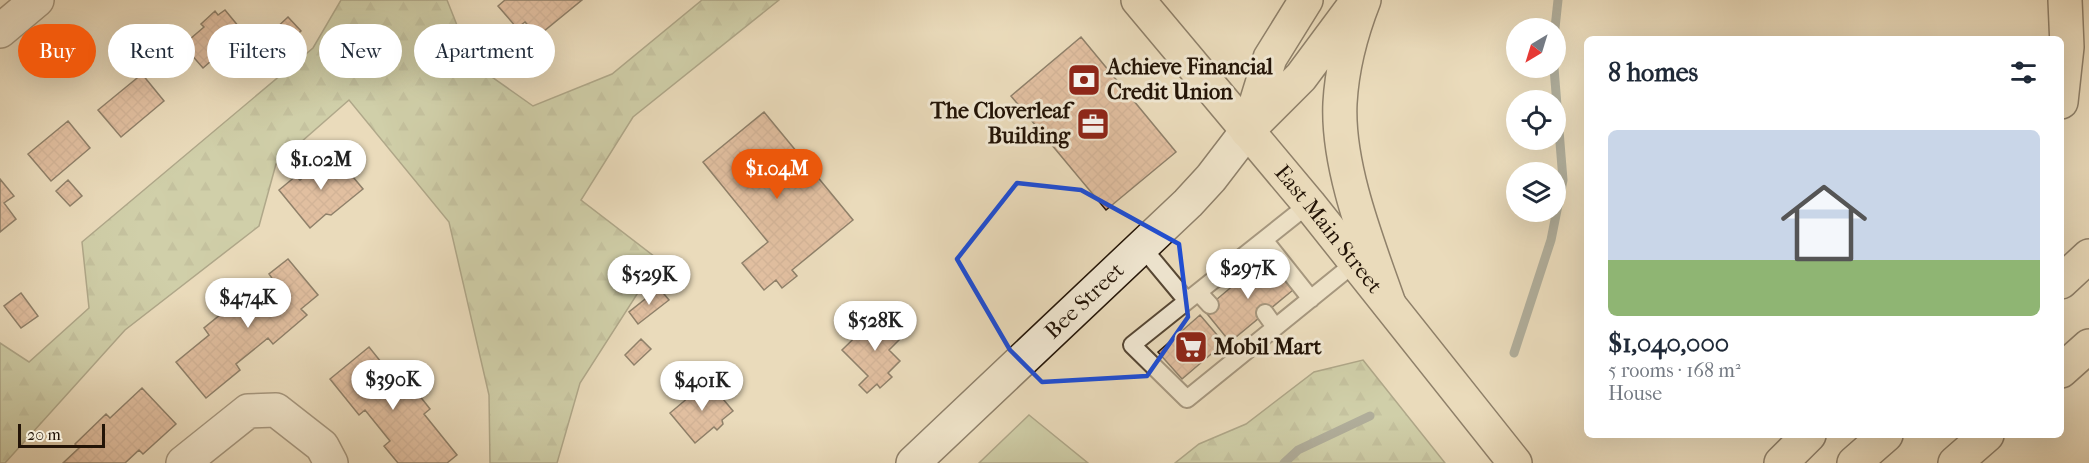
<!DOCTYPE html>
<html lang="en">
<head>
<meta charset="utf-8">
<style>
  body { margin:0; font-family:"IM FELL French Canon",serif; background:#f2f2f3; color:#1f2937; height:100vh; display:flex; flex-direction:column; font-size:22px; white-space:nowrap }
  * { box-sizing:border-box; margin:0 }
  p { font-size:20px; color:#747a83 }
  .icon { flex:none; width:33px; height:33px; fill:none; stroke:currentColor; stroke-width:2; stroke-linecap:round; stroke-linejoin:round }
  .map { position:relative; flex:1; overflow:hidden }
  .details { position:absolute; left:1584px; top:36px; width:480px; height:402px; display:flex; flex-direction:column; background:#fff; border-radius:9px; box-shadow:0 6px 24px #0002 }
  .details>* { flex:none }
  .guide { position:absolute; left:18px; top:24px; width:570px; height:54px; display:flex; gap:12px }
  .needle { width:39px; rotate:218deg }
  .fabs { position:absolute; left:1506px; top:18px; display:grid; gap:12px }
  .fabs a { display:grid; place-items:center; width:60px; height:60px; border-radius:50%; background:#fff; box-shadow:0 6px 24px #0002; font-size:30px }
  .scale { position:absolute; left:18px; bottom:15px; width:87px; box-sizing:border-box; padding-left:6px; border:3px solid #231407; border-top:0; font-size:16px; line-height:21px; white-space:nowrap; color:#231407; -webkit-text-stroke:4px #f1e8d3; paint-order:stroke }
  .price { position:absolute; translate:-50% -51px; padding:0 14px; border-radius:21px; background:#fff; color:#222; font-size:20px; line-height:39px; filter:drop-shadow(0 2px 3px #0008) }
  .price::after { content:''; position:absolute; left:50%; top:36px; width:18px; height:14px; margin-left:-9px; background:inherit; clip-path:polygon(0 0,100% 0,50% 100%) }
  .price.current { background:#ea580c; color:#fff }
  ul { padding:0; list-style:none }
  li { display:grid; align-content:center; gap:12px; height:318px; padding:0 24px }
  li span { display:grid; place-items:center; height:186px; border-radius:9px; color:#555 }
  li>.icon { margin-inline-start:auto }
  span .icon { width:108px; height:108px; fill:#fffc; stroke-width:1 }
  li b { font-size:26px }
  h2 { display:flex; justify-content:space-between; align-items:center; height:72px; padding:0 24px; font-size:26px }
  .chip { padding:0 21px; border-radius:27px; background:#fff; box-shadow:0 6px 24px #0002; font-size:21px; line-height:54px }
  .chip.current { background:#ea580c; color:#fff }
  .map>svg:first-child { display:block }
</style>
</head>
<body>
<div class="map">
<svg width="2089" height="463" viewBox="0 0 2089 463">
  <defs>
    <pattern id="forest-firs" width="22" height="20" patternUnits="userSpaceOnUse" patternTransform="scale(1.5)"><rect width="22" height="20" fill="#b2c193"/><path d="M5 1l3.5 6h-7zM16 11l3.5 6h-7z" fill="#99a57d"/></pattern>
    <pattern id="building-cross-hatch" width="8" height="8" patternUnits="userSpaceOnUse" patternTransform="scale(1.5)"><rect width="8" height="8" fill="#d89d7f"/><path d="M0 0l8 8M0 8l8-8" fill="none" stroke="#b9866c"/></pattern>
  </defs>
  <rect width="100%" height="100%" fill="#eadbbb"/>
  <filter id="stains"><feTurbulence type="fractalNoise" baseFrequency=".00333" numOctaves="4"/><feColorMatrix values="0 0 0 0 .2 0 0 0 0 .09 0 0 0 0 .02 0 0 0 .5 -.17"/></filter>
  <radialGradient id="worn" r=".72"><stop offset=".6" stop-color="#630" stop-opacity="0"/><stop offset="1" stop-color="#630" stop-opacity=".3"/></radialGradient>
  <path fill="#b2c193" stroke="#6a6a4d" stroke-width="1.5" d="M1029 415 1088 463H979Z"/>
  <path fill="url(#forest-firs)" stroke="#6a6a4d" stroke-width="1.5" d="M341 0H447L472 63 533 106 612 74 702 0H779L633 117 581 200 659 260 580 383 557 463H490L489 395 449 222 349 100 276 164 259 226 125 330 5 463H0V343L29 362 89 308 82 242 313 48Z
    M1363 360 1445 463H1175L1199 444 1246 424 1314 372Z"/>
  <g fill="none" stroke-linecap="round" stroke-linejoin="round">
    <path stroke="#6a7771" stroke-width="9" d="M1555 28 1558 0
      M1514 353 1551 240 1563 180 1554 68
      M1284 463 1298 450 1370 416"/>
  </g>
  <path fill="url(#building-cross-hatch)" stroke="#231407" stroke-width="1.5" d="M505 0H582L538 36 525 22 517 28 498 6Z
    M225 10 244 33 235 41 240 45 231 52 227 47 203 68 183 45 204 27 201 24 215 11 218 15Z
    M288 17 301 31 285 45 273 31Z
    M1081 37 1176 152 1106 210 1011 96Z
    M142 74 164 101 121 137 98 110Z
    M764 112 853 220 792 270 797 276 782 288 776 280 764 290 742 263 768 242 703 162Z
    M68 121 90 148 51 181 28 154Z
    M333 153 363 189 331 215 326 214 310 228 279 190 296 176 300 180Z
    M0 179 14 196 4 203 16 219 0 232Z
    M68 180 82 196 70 206 56 191Z
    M1266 258 1293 290 1230 342 1204 310Z
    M288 259 318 295 301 309 307 315 273 344 268 338 236 364 240 370 206 398 176 362 209 335 204 328 237 301 241 308 274 281 269 274Z
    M659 288 669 300 638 324 629 312Z
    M21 293 38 316 21 328 4 306Z
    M880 313 903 336 889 350 900 361 888 373 892 377 880 388 877 384 867 393 859 385 868 376 842 350Z
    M1200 315 1224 343 1182 379 1158 352Z
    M641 339 651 349 634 365 625 355Z
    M369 347 397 382 404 376 430 409 424 414 457 455 447 463H398L384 446 390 441 365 410 359 415 330 379Z
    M708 381 733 411 722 420 723 424 717 430 714 427 695 443 670 413Z
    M142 388 176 424 143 454 139 450 125 463H63L79 448 75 444 106 414 110 418Z"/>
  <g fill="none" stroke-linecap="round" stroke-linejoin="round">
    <defs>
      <path id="lane" d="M1265 241 1311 299
        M1142 247 1187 301 1132 345 1187 399 1356 262
        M1199 293 1210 305
        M1187 301 1309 204
        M1265 313 1275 327"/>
      <path id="street" d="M0 31 37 0
        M183 463 248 411 276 410 322 446 331 463"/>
      <g id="secondary">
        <path id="s1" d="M913 463 1188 203 1211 178 1247 131"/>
      </g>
      <g id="primary">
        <path id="s2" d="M1138 0 1309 204 1515 463"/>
      </g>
      <path id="highway" d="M1364 0C1351 33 1342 67 1340 103 1337 167 1368 244 1389 304
        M2061 102 2067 47 2065 0
        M1249 126 1270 58 1306 0
        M1247 131 1301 77 1353 7
        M2061 282 2089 256
        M2061 371 2089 346
        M1781 463 1809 435
        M1854 463 1886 435
        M1955 463 1987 435"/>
    </defs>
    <use href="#lane" stroke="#554634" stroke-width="20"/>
    <use href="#street" stroke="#554634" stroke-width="36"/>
    <use href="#secondary" stroke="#231407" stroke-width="36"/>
    <use href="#primary" stroke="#231407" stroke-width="36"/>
    <use href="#highway" stroke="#231407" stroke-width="36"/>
    <use href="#lane" stroke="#f1e8d3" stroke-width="16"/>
    <use href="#street" stroke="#f1e8d3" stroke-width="33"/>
    <use href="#secondary" stroke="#f1e8d3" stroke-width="33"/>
    <use href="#primary" stroke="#eadbbb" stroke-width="33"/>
    <use href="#highway" stroke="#eadbbb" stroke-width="33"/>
  </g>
  <path d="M0 0H2089V463H0ZM1017 183 1081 190 1179 244 1188 317 1147 376 1042 382 1010 350 957 259Z" fill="#eadbbb" fill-opacity=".55" fill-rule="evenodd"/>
  <path fill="none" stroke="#1d4ed8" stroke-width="4.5" stroke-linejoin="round" d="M1017 183 1081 190 1179 244 1188 317 1147 376 1042 382 1010 350 957 259Z"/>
  <defs>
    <symbol id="bank-square" viewBox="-11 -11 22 22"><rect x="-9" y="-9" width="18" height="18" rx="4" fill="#8f2418" stroke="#f1e8d3"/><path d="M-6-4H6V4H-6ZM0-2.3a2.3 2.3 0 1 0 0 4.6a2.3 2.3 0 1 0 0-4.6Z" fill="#fff"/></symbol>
    <symbol id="office-square" viewBox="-11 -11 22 22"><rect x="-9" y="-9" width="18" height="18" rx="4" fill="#8f2418" stroke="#f1e8d3"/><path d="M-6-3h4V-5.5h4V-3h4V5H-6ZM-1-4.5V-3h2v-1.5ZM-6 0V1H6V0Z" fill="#fff"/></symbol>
    <symbol id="supermarket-square" viewBox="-11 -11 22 22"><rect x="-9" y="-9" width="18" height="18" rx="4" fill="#8f2418" stroke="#f1e8d3"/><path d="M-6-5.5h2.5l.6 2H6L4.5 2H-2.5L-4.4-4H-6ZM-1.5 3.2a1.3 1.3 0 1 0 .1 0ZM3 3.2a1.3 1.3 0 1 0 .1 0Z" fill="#fff"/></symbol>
  </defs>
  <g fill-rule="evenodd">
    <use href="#bank-square" x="1065" y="61" width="38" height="38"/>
    <use href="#office-square" x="1074" y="105" width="38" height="38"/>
    <use href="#supermarket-square" x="1172" y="328" width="38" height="38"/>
  </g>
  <g text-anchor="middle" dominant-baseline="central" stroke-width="6" stroke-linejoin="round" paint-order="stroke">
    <g font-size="22" font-weight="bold" fill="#231407" stroke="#f1e8d3" text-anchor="start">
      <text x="1107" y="67">Achieve Financial<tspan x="1107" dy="25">Credit Union</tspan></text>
      <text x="1070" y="111" text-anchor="end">The Cloverleaf<tspan x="1070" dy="25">Building</tspan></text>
      <text x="1214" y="347">Mobil Mart</text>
    </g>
    <g font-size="22" fill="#231407" stroke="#f1e8d3">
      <text stroke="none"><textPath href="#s2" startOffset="298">East Main Street</textPath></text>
      <text stroke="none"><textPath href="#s1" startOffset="236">Bee Street</textPath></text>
    </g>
  </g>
  <rect width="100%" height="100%" filter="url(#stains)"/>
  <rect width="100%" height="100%" fill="url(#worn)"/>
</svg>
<div class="fabs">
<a><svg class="needle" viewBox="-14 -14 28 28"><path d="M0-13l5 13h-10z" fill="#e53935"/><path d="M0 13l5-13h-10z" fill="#747a83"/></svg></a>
<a><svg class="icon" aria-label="locate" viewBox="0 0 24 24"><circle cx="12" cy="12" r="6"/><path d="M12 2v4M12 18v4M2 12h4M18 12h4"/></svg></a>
<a><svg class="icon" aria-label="layers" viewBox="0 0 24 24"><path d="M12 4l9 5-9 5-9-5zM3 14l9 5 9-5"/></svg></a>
</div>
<div class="scale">20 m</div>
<b class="price" style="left:321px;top:191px">$1.02M</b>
<b class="price current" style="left:777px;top:200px">$1.04M</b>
<b class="price" style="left:1248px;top:300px">$297K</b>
<b class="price" style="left:649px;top:306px">$529K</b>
<b class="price" style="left:248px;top:329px">$474K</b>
<b class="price" style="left:875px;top:352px">$528K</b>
<b class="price" style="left:393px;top:411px">$390K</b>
<b class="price" style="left:702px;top:412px">$401K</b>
<div class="guide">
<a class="chip current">Buy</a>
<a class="chip">Rent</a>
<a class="chip">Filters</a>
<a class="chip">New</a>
<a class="chip">Apartment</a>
</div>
<section class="details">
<h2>8 homes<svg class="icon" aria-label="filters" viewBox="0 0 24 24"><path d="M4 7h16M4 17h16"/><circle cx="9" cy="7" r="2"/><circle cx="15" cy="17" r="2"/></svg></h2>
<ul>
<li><span style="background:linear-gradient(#c9d6e8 70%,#8fb573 0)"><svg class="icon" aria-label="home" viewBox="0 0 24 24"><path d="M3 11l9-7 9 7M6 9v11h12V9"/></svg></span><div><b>$1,040,000</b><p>5 rooms · 168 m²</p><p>House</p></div></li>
</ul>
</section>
</div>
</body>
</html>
